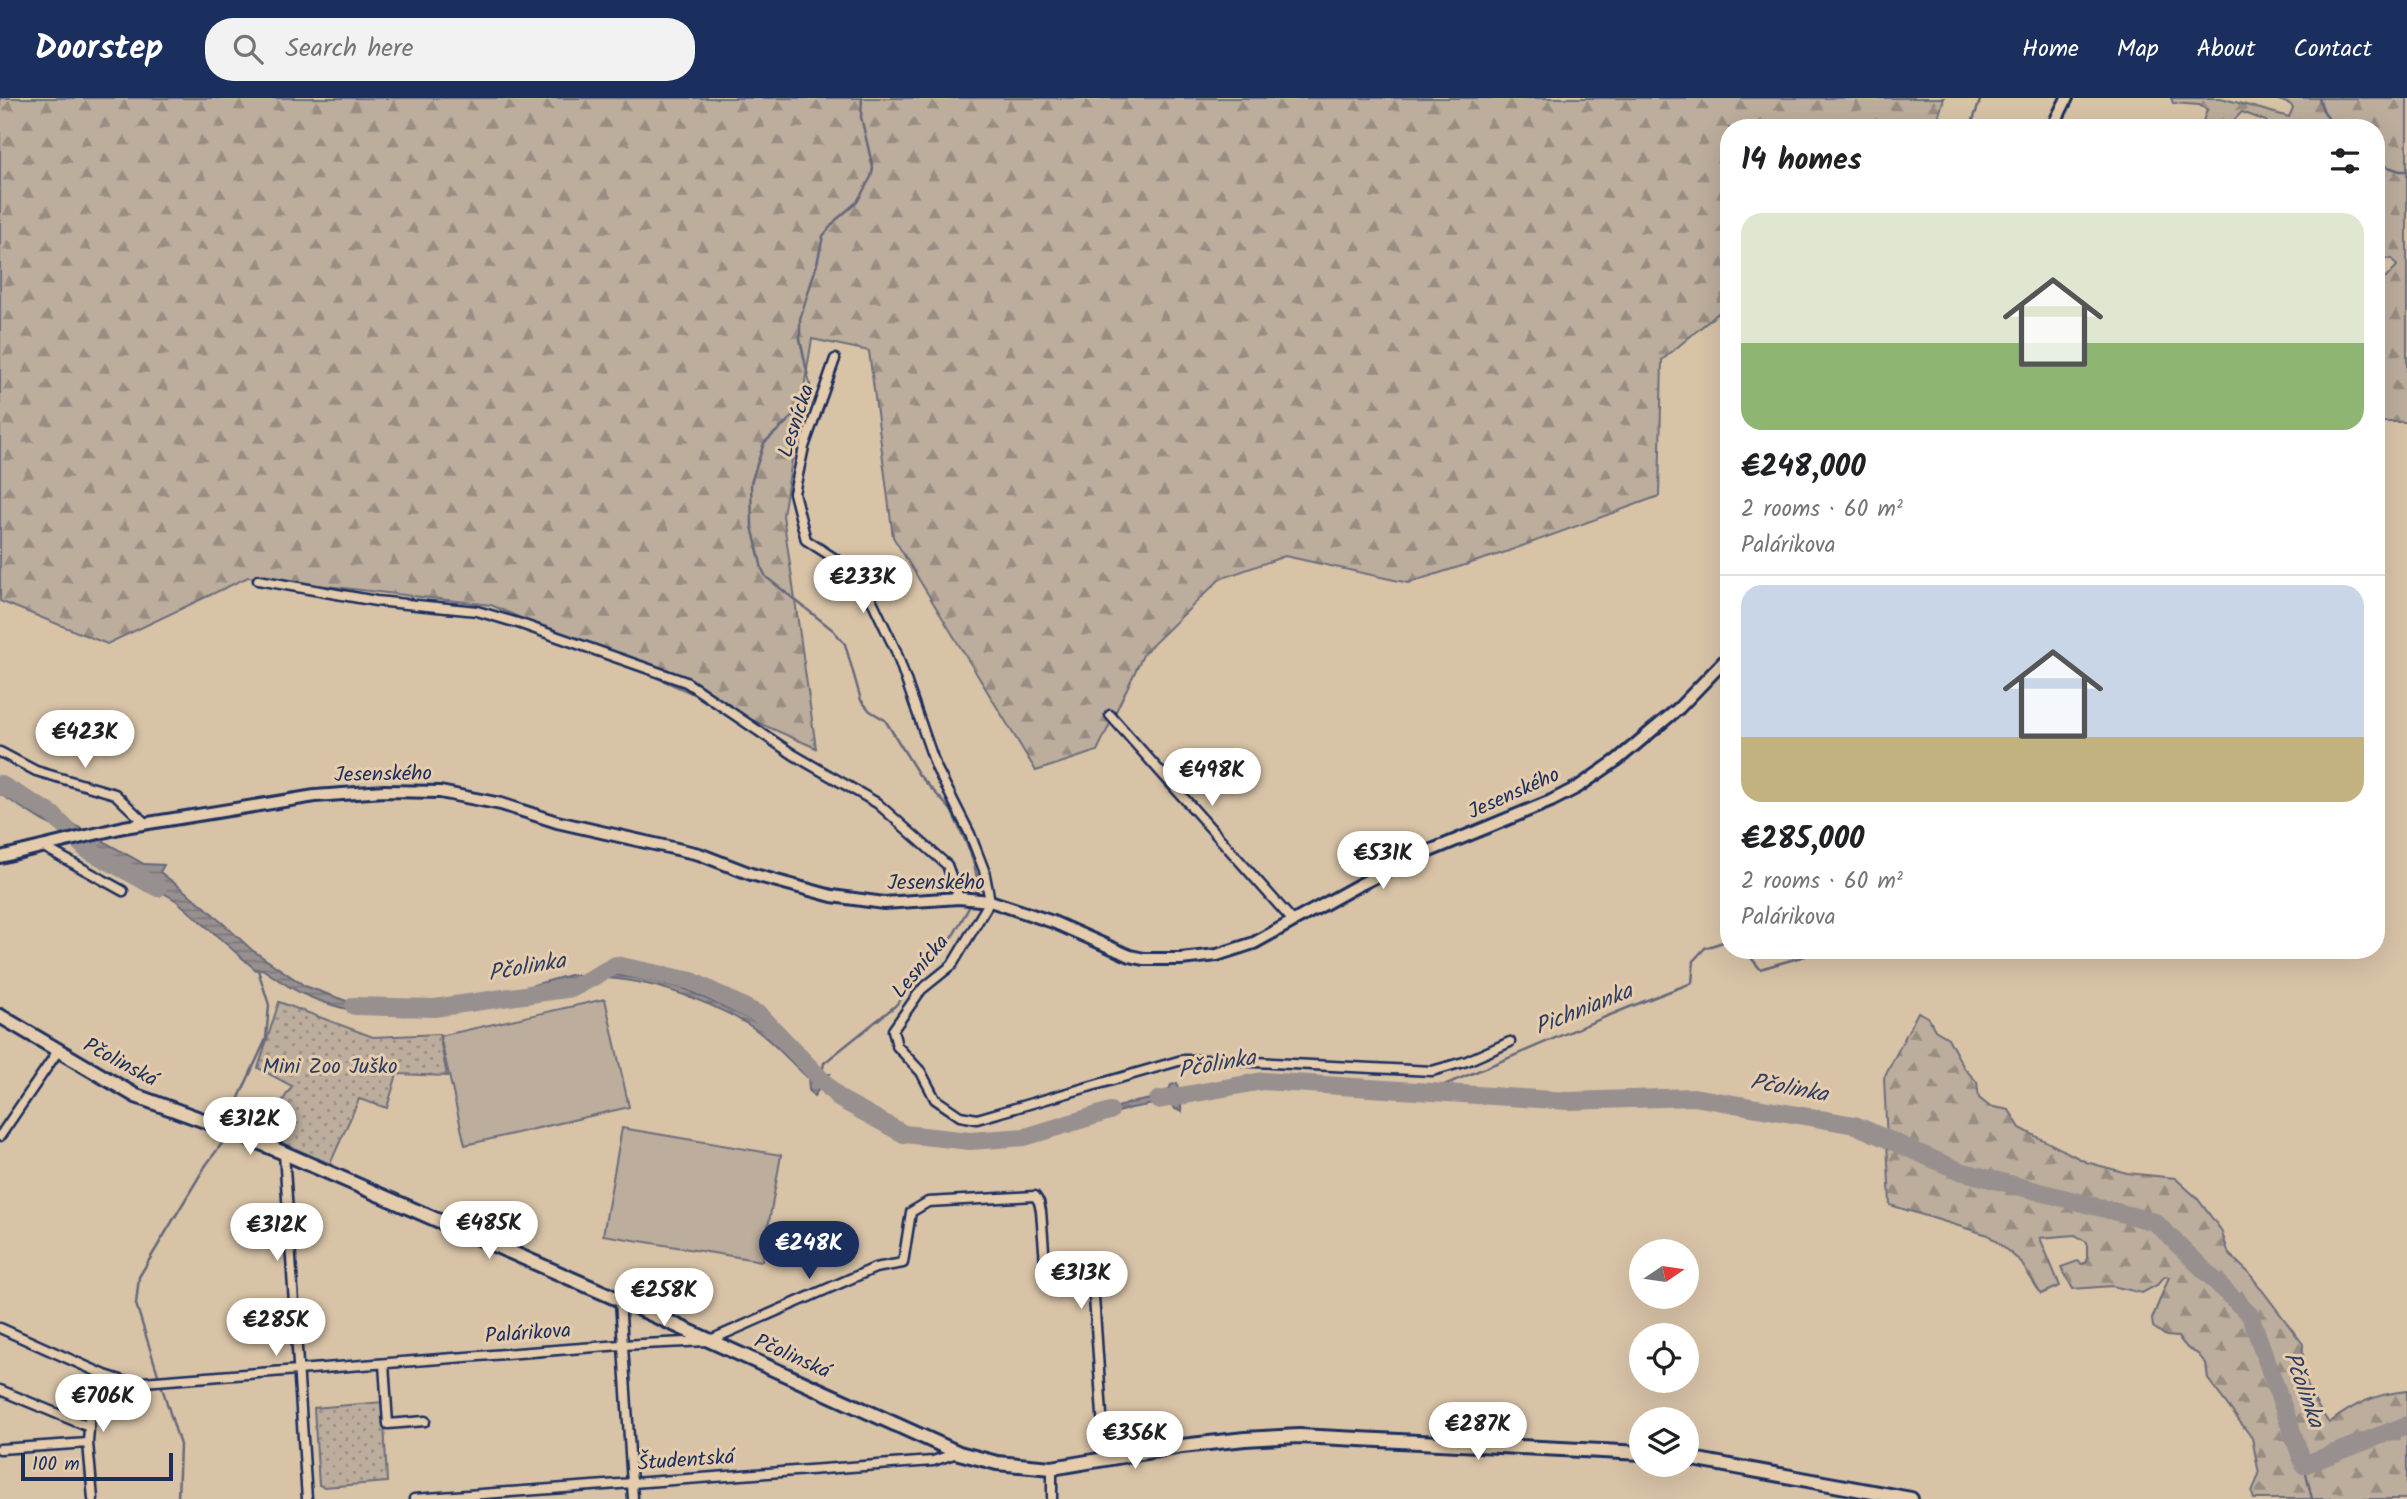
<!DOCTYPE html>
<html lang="en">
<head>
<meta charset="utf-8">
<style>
  body { margin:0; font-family:Kalam,sans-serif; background:#f2f2f2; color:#202124; height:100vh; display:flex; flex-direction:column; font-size:26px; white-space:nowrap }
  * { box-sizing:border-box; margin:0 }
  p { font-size:23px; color:#757577 }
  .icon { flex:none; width:38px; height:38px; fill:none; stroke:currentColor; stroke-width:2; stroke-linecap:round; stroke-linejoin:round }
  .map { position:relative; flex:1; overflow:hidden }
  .sheet { position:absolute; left:1720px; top:21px; width:665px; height:840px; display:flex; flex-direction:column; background:#fff; border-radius:28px; box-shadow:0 7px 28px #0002 }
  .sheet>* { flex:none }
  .needle { width:46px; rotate:77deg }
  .controls { position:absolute; left:1629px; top:1141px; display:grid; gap:14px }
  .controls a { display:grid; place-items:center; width:70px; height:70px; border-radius:50%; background:#fff; box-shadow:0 7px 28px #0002; font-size:35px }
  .scale { position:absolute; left:21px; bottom:18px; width:152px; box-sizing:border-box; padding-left:7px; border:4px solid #1b2f5e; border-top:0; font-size:19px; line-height:24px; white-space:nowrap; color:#1b2f5e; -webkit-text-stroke:5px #e4ccac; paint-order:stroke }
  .price { position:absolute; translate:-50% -60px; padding:0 16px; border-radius:24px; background:#fff; color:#222; font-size:23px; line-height:46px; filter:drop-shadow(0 2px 4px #0008) }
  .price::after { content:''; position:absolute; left:50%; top:42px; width:21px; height:16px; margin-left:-10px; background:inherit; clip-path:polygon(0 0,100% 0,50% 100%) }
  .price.selected { background:#1b2f5e; color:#fff }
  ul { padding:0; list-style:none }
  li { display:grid; align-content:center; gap:14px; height:371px; padding:0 21px }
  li+li { border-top:2px solid #e0e0e0 }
  li span { display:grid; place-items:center; height:217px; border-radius:21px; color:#555 }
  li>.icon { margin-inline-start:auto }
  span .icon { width:126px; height:126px; fill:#fffc; stroke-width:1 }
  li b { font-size:30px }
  h2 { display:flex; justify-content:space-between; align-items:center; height:84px; padding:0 21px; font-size:30px }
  header { display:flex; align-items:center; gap:42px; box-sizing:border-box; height:98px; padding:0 35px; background:#1b2f5e; color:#fff }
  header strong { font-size:33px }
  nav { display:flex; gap:38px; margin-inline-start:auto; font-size:24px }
  .search { width:490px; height:63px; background:#f2f2f2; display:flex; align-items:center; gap:18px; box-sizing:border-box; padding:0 24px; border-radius:28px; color:#757577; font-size:26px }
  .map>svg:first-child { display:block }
</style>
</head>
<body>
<header>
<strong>Doorstep</strong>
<div class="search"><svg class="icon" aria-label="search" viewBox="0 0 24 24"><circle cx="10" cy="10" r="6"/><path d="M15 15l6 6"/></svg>Search here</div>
<nav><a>Home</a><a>Map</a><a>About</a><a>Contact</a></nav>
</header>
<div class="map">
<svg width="2407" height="1401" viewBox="0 0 2407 1401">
  <defs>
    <pattern id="forest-firs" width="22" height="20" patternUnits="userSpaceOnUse" patternTransform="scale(1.75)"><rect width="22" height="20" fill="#bcad9c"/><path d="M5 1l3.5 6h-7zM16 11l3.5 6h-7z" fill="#988d82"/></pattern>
    <pattern id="park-dots" width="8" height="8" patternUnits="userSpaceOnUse" patternTransform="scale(1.75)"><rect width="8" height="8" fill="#bcad9c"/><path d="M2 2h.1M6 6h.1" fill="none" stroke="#988d82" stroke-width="1.8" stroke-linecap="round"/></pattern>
    <pattern id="water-rules" width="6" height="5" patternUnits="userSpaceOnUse" patternTransform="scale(1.75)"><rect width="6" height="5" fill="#98908f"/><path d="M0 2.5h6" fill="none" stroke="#7b7678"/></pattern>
  </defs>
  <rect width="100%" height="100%" fill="#d8c3a7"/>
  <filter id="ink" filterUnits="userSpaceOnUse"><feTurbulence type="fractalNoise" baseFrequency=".0143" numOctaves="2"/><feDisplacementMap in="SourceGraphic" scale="14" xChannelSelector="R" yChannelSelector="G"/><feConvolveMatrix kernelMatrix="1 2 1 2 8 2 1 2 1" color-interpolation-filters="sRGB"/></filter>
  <g filter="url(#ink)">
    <path fill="url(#forest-firs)" stroke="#6c6e7d" stroke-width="2" d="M0 0H1944L1935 30H1729V206L1662 262 1659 398 1503 455 1408 485 1285 458 1220 481 1144 555 1097 653 1036 673 893 439 869 253 812 241 783 417 816 650 491 507 248 479 107 546 0 503Z
      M2171 0H2221L2289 19 2293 10 2290 6 2273 0H2407V324H2379L2377 326V183L2386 180 2397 168 2392 161 2377 160 2376 30H2271L2266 23 2242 14 2235 21 2233 30H2207L2202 26 2207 12 2199 7 2173 5Z
      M1918 914 1928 919 1935 932 1948 940 1964 970 1977 984 1979 1000 1989 1008 2009 1012 2020 1030 2086 1064 2127 1075 2175 1080 2197 1100 2221 1132 2229 1156 2249 1175 2303 1246C2301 1280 2309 1298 2329 1325 2354 1306 2375 1296 2407 1293V1401H2254L2252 1395 2259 1376 2252 1340 2208 1281 2206 1266 2198 1256 2187 1250 2178 1239 2166 1238 2153 1229 2152 1221 2169 1179 2165 1178 2157 1187 2142 1195 2112 1188 2073 1191 2061 1169 2078 1163 2082 1166 2087 1164V1144L2075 1137 2040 1140 2060 1188 2041 1196 2020 1163 1988 1137 1890 1107 1884 980Z"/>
    <path fill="url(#park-dots)" stroke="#6c6e7d" stroke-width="2" d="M279 904 373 939 439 936 447 978 397 976 387 1010 359 1001 330 1066 273 1041 281 1020 274 1016 292 988 258 970Z
      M383 1304 387 1384 324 1389 319 1387 314 1310Z"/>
    <path fill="#bcad9c" stroke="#6c6e7d" stroke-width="2" d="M605 901 629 1009 465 1047 440 938Z
      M622 1030 781 1057 762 1163 603 1137Z"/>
    <path fill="url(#water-rules)" stroke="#66697b" stroke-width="2" d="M0 685 48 716 76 728 144 766 164 767 160 774 204 808 252 852 305 888 352 905 395 912 426 911 464 906 570 877H617L648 882 683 890 754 923 814 978 830 976 826 982 887 1031 912 1041 976 1046 1030 1038 1130 1005 1166 998 1171 987 1177 985 1182 1014 1175 1011 1170 1003 1131 1010 1031 1042 976 1050 912 1044 886 1035 819 991 814 998 809 992 808 980C789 963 770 940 749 927 704 900 640 878 587 880 558 882 528 895 500 903 435 921 366 925 303 896 289 890 275 879 262 871L256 872 177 803 150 787 146 793 135 786 138 775 118 759 43 723 0 696Z"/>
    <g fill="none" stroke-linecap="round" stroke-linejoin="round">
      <path stroke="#66697b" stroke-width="2.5" d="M862 0 861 19 873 70 871 79 857 104 836 122 823 138 817 166 800 221V241L810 288 807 298 791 320 764 345 751 385 752 428 762 471 766 479 833 532 845 546 861 602 870 613 885 622 919 677 951 712 970 753 976 774 978 789 975 797
        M2319 0 2323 12 2334 30
        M1970 30 1981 0
        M2376 65 2400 73H2407
        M1745 852 1760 871 1805 858 1808 852
        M821 980 824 965 895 908 947 848 971 806
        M1429 993C1517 958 1603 917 1692 885L1694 862 1705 850 1729 842
        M227 1026 266 941 269 907 258 872
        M2304 1367 2312 1401
        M178 1401 180 1347 136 1206 139 1179 206 1067 223 1044 225 1036"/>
      <path stroke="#98908f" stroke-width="18" d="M0 686 52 716 86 751 158 790
        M354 908 434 910 573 890 616 867 692 883 760 917 840 1001 904 1036 970 1043 1025 1039 1110 1013
        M1158 1002 1263 983 1568 1003 1694 999 1855 1027 1960 1073 2155 1124 2250 1217 2304 1367 2407 1327"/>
      <defs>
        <path id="minor" d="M835 261 804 349 794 395 806 442 851 471 865 488 896 553 936 669 970 736 984 772 990 803 952 867 921 892 893 932 897 948 921 974 935 1001 960 1018 977 1021 1182 962H1214L1432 973 1467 963 1510 944
          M258 482 376 503 477 513 521 526 686 584 794 657 877 705 947 767 959 800
          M1110 617 1293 823
          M0 654 36 673 115 696 145 725
          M42 748 123 793
          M0 1038 58 953
          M284 1055 307 1401
          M620 1202 633 1401
          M0 1230 105 1277 130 1285 621 1247 708 1243 875 1170 903 1165 911 1114 928 1104 1035 1098 1039 1104 1041 1113 1046 1178 1049 1182 1090 1180 1093 1184 1105 1361
          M384 1266 388 1326 425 1323
          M0 1292 89 1329 88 1345 0 1351
          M89 1329V1311L105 1277
          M88 1345 93 1401
          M1052 1370V1401
          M414 1401 933 1363 957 1355"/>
        <path id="tertiary" d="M2052 30 2067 0
          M0 759 124 729 315 698 384 693 440 694 501 706 557 724 699 756 751 776 832 798 884 805 959 800 990 803 1053 824 1130 858 1144 861H1181L1217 857 1254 845 1357 788 1415 759 1551 703 1578 689 1617 662 1679 610 1729 558"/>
        <path id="secondary" d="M0 918 136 998 230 1032 284 1055 620 1202 959 1355 997 1365 1052 1370 1182 1348 1245 1341 1299 1338 1642 1355
          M1687 1360 1911 1401"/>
      </defs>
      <use href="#minor" stroke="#1b2f5e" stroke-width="13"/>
      <use href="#tertiary" stroke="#1b2f5e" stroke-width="16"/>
      <use href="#secondary" stroke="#1b2f5e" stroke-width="18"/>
      <use href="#minor" stroke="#e4ccac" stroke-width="8"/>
      <use href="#tertiary" stroke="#e4ccac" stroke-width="10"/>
      <use href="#secondary" stroke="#e4ccac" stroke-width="12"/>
    </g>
  </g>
  <g text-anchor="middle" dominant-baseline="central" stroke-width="6" stroke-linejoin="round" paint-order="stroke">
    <g font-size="21" fill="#1b2f5e" stroke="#e4ccac">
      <text transform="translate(797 323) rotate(-72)">Lesnícka</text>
      <text transform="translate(383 677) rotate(-1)">Jesenského</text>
      <text transform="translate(1514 696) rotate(-24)">Jesenského</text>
      <text x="936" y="785">Jesenského</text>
      <text transform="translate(921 869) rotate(-50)">Lesnícka</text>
      <text transform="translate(120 965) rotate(28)">Pčolinská</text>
      <text transform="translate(528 1236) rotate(-4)">Palárikova</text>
      <text transform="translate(792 1259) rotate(24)">Pčolinská</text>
      <text transform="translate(686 1363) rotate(-4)">Študentská</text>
    </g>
    <g font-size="21" fill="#2b3c64" stroke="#e4ccac">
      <text x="330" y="969">Mini Zoo Juško</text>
    </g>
    <g font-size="23" font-style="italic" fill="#2e3e65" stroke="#e4ccac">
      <text transform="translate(527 870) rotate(-10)">Pčolinka</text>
      <text transform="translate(1584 912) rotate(-22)">Pichnianka</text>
      <text transform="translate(1217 967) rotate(-10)">Pčolinka</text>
      <text transform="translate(1789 991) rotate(10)">Pčolinka</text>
      <text transform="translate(2303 1292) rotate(70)">Pčolinka</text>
    </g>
  </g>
</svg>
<div class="controls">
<a><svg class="needle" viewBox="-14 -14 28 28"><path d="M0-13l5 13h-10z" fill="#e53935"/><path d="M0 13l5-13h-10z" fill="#757577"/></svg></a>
<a><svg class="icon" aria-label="locate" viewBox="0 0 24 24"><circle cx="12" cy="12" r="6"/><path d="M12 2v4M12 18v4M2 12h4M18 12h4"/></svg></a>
<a><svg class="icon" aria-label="layers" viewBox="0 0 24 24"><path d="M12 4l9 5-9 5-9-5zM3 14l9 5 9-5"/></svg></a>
</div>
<div class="scale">100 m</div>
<b class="price" style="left:863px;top:517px">€233K</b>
<b class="price" style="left:85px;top:672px">€423K</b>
<b class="price" style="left:1212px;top:710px">€498K</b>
<b class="price" style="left:1383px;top:793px">€531K</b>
<b class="price" style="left:250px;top:1059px">€312K</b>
<b class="price" style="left:489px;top:1163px">€485K</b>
<b class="price" style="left:277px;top:1165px">€312K</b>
<b class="price selected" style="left:809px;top:1183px">€248K</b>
<b class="price" style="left:1081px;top:1213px">€313K</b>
<b class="price" style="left:664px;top:1230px">€258K</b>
<b class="price" style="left:276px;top:1260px">€285K</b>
<b class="price" style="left:103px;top:1336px">€706K</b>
<b class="price" style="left:1478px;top:1364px">€287K</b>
<b class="price" style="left:1135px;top:1373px">€356K</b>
<section class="sheet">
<h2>14 homes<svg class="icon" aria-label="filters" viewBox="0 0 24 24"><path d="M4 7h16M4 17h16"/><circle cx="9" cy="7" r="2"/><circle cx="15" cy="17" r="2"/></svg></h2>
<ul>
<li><span style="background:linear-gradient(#dfe7d0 60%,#8fb573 0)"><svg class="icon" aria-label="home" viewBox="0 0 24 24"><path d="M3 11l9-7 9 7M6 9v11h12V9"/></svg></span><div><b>€248,000</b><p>2 rooms · 60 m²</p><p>Palárikova</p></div></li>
<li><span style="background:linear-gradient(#c9d6e8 70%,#c2b280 0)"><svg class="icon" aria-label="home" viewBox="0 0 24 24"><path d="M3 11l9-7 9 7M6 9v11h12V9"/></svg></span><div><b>€285,000</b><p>2 rooms · 60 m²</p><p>Palárikova</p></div></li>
</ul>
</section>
</div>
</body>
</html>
